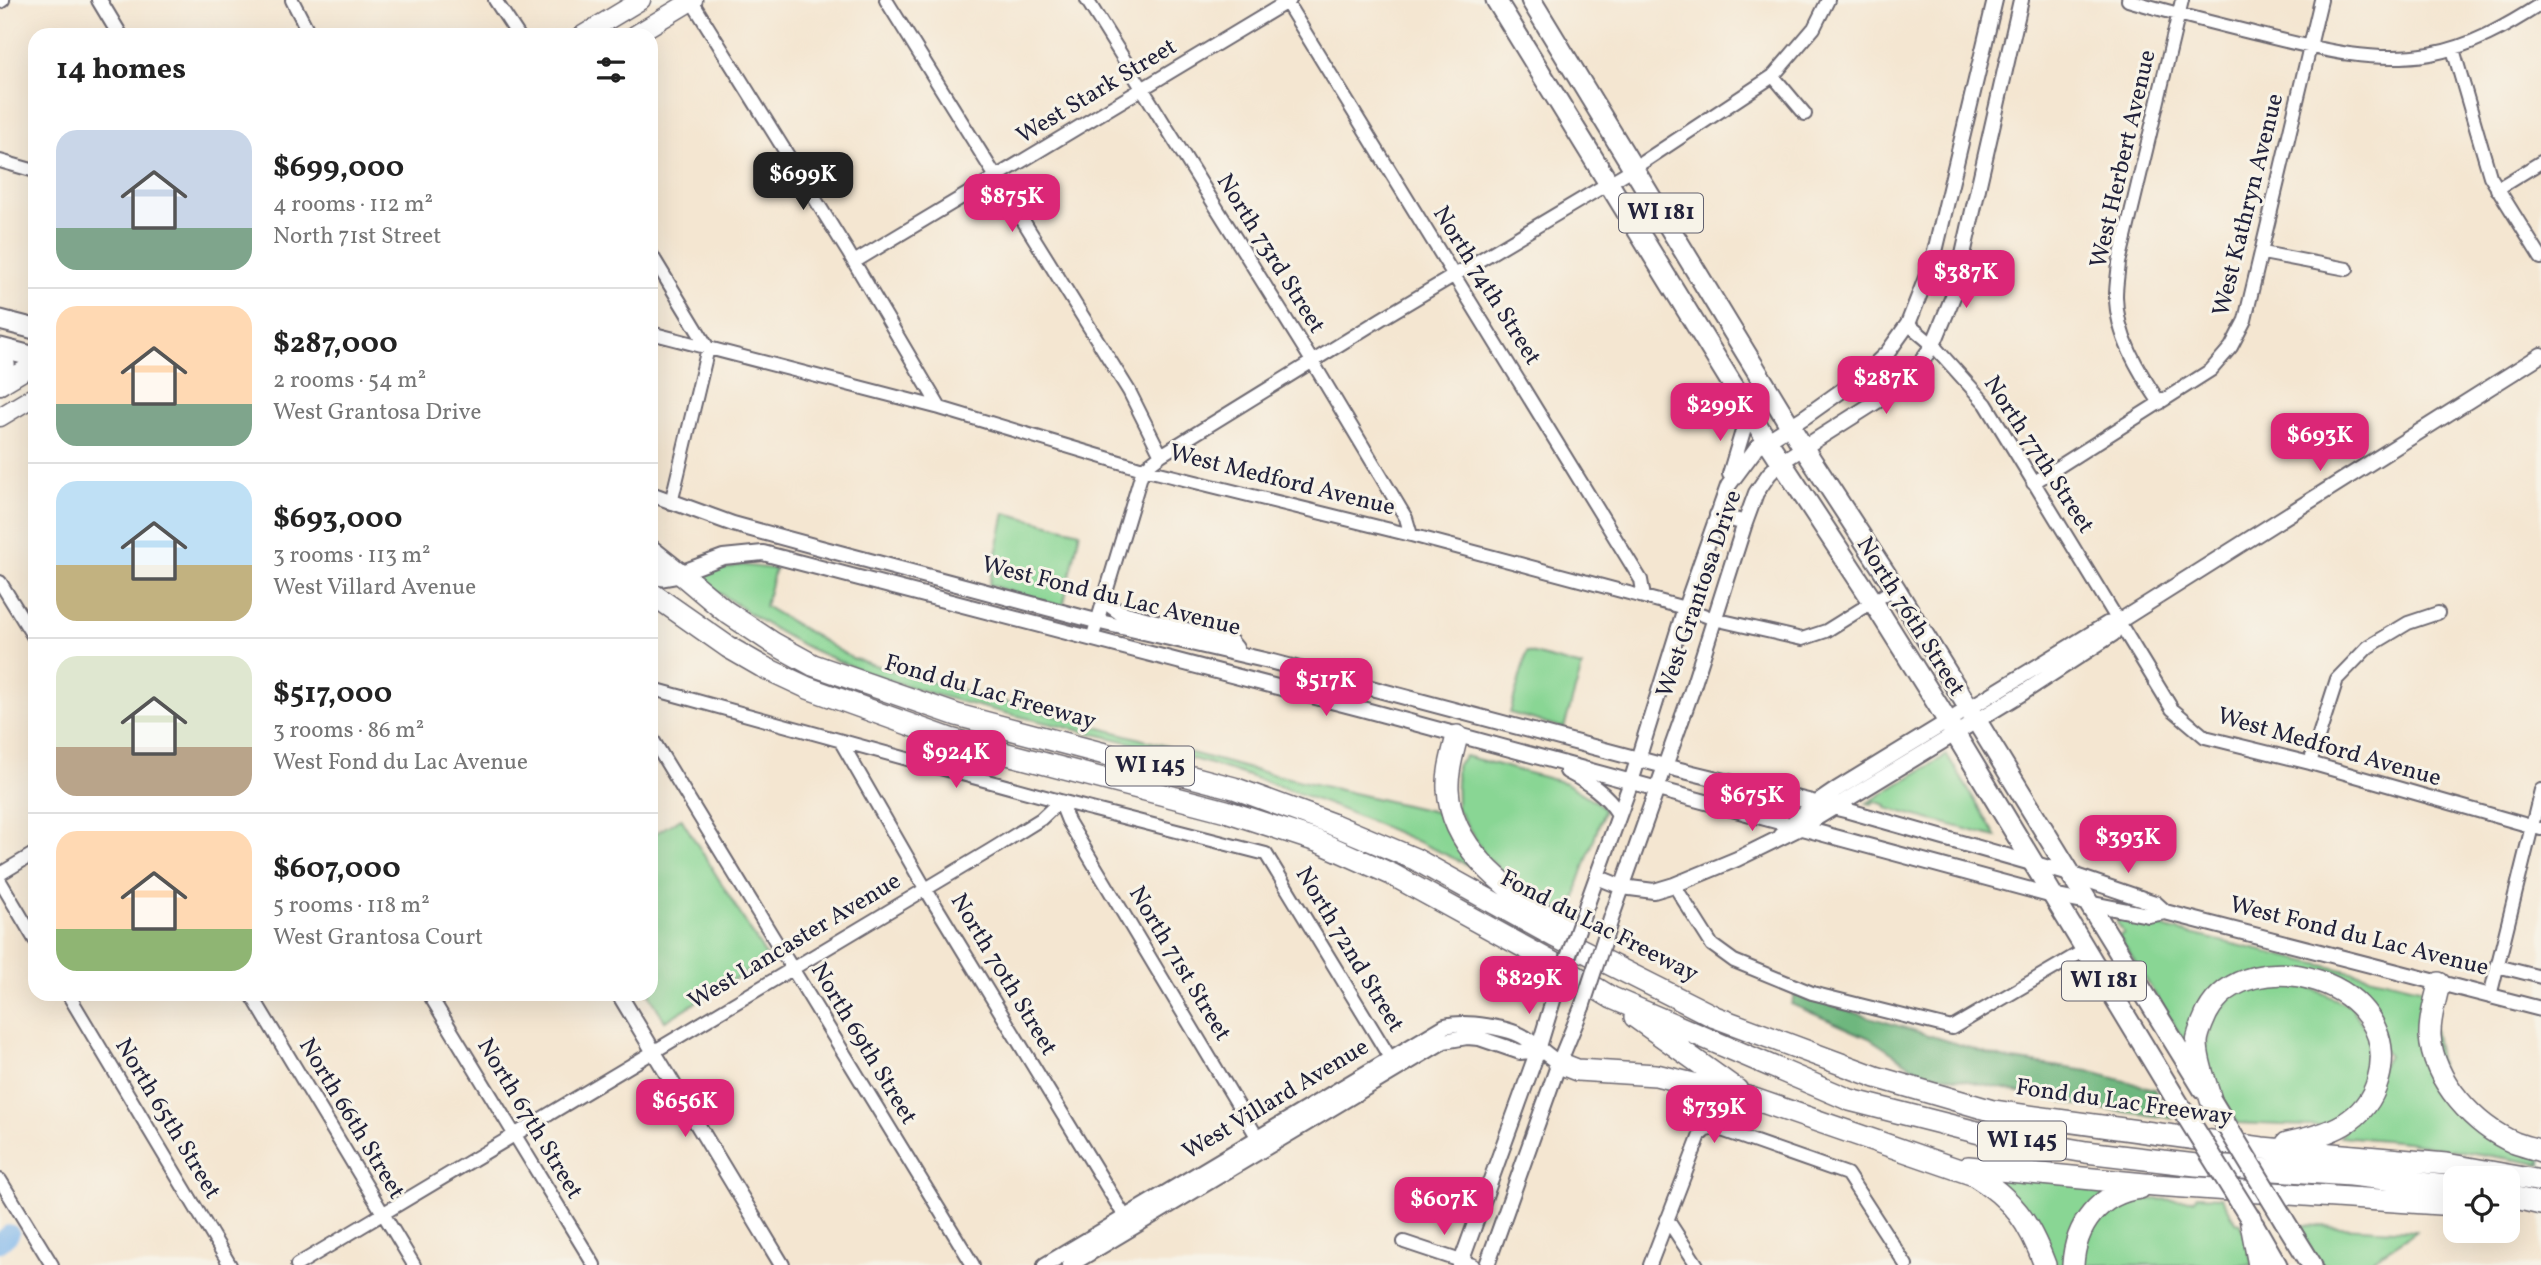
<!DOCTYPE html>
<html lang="en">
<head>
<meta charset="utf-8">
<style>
  body { margin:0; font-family:Vollkorn,serif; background:#f2f2f2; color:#222; height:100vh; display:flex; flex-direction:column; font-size:26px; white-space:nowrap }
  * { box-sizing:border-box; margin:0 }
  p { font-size:23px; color:#767676 }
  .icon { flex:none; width:38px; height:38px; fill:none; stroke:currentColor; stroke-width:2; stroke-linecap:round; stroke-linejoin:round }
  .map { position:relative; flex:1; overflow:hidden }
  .details { position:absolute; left:28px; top:28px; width:630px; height:973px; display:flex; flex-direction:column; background:#fff; border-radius:21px; box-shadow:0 7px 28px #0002 }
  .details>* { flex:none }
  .fabs { position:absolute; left:2443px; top:1166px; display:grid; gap:14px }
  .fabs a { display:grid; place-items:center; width:77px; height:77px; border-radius:14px; background:#fff; box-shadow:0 7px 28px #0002; font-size:35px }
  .price { position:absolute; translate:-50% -60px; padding:0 16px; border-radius:14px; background:#db2777; color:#fff; font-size:23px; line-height:46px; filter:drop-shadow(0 2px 4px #0008) }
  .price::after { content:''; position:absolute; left:50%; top:42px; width:21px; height:16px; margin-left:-10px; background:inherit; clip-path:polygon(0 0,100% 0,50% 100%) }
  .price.on { background:#222; color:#fff }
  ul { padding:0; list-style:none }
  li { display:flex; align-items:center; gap:21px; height:175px; padding:0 28px }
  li+li { border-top:2px solid #e0e0e0 }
  li span { display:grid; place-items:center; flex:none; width:196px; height:140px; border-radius:21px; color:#555 }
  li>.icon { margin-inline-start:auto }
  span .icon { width:84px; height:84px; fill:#fffc; stroke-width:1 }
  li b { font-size:30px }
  h2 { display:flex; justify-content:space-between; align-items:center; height:84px; padding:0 28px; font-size:30px }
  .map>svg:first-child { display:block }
</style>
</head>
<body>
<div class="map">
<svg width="2541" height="1265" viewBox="0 0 2541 1265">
  <rect width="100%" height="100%" fill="#f7f3e8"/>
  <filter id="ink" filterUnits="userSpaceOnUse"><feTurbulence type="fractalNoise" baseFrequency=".0143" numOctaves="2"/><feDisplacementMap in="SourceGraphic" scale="14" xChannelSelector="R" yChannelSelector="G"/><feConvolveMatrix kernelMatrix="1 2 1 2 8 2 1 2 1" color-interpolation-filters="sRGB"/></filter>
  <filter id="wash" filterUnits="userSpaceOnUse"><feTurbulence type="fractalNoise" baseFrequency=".00686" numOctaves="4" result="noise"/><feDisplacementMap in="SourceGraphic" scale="28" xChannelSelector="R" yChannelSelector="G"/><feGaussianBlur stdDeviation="1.57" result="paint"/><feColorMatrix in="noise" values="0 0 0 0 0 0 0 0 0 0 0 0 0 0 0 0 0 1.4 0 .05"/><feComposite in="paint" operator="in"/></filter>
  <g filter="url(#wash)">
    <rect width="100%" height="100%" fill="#f4e6d1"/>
    <path fill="#89d694" stroke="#567c68" stroke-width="2" d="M1005 513 1080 532 1063 607 989 585Z
      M741 565 775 569 765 606 852 658 897 672 1246 768 1448 815 1480 871C1396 830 1309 794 1220 767 1084 725 938 709 809 648 769 629 733 602 697 577L705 570 708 573Z
      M1527 652 1582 667 1564 728 1510 713Z
      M1947 755 1997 837H1996L1886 808V805L1874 801 1872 804 1867 803Z
      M1465 756 1566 783 1602 806 1604 811 1578 884 1577 894 1570 916 1513 880 1486 857 1457 809 1456 766Z
      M681 818 768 959 665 1021 649 994H651V836Z
      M2119 917 2428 990 2443 1085 2541 1158V1164L2407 1142 2340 1136 2388 1056 2345 988 2243 978 2192 1049 2185 1043 2119 936 2124 933 2117 923Z
      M2268 982 2307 986 2351 1006 2376 1046 2367 1097 2331 1127 2237 1123 2222 1098 2215 1092 2204 1052 2213 1019 2234 995Z
      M1991 1173 2118 1189 2069 1265H2052Z
      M2197 1196 2221 1197 2236 1222 2241 1223 2253 1265H2079L2087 1231 2115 1203 2139 1199 2194 1200Z
      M2302 1225 2416 1231 2365 1265H2321L2300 1232Z"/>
    <path fill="#6eb77e" stroke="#486c5c" stroke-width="2" d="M1795 994 2006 1059 2088 1071 2155 1089 2172 1118 2092 1108 1918 1070 1869 1038 1791 1004Z"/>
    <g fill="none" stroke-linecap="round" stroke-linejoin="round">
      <path stroke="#7bb5ec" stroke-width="19" d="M0 1243 10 1234"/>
    </g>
  </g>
  <g filter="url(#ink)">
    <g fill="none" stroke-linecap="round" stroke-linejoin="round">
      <defs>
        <path id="minor" d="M292 0 310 35
          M495 0 518 35
          M691 0 848 252 940 408
          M886 0 1129 391 1161 455
          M1087 0 1312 361 1406 518 1411 535
          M1285 0 1641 580 1644 597
          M2128 0C2171 13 2214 23 2257 34 2314 48 2371 64 2430 54 2470 47 2507 26 2541 4
          M0 2 3 0
          M2453 49 2490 176 2541 258
          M1773 76 1805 114
          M0 161 35 171
          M2497 189 2541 162
          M2263 253 2347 269
          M651 254 708 348 671 503
          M854 262 1290 0
          M1908 324 1933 345 1986 404 2172 709 2205 737 2310 763 2541 829
          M651 333 940 408 1143 469 1411 535 1685 608 1714 619 1802 639 1826 631 1895 588
          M2160 403C2139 372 2116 335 2116 296 2116 285 2118 274 2119 263L2182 0
          M2033 483 2211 370 2231 347 2245 320 2321 0
          M0 582 35 639
          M1092 639 1143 469 1161 455 1381 319 1634 168 1773 76 1814 28 1828 0
          M651 691 657 690 1060 801 1266 854 1395 1066
          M651 737 973 1265
          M841 742 925 888 1130 1225
          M2310 763 2337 679 2368 647 2408 623 2438 613
          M0 874 35 853
          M0 881 35 940
          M1674 885 1712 945 1734 961 1812 993 1952 1028 2085 950
          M2497 966 2541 977
          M68 994 230 1265
          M251 994 414 1265
          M429 994 594 1265
          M2490 996 2541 790
          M0 1180 52 1265
          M1667 1219 1697 1265
          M1404 1242 1473 1265
          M297 1265 991 850 1041 819 1060 801 1068 821 1262 1145
          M1650 1265 1700 1135 1706 1130 1716 1128 1847 1174 1906 1265"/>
        <path id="tertiary" d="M99 0 120 35
          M1730 474 1749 411
          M651 494 733 524 821 548 1096 621 1273 662 1676 769 1849 811 2070 874 2155 903 2165 912
          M1717 515 1745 523
          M680 573 723 557 763 553 1362 709 2053 896 2148 915 2165 912 2541 1009
          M1104 595 1111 606 1119 612 1231 642 1236 648
          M1567 771C1588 782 1606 793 1619 814
          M1780 836C1796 817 1816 803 1837 789L2107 624 2118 622 2541 355
          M1597 877 1622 887 1654 891 1674 885 1737 859 1800 828 2024 692 2113 634 2118 622
          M1587 904 1631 782 1685 608 1728 486 1757 447 1806 416 1865 374 1888 352 1908 324 1933 260 1995 0
          M1612 916 1692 690 1745 523 1756 493 1769 474 1781 462 1882 398 1914 372 1933 345 1954 294 2021 0
          M619 994 782 1265
          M1045 1265 1445 1026C1465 1021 1510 1027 1527 1039 1538 1046 1547 1056 1559 1063
          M1070 1265 1444 1041 1467 1037 1479 1038 1520 1052 1538 1050
          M1460 1265 1538 1050 1555 994
          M1487 1265 1559 1063 1582 1007"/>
        <path id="secondary" d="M583 35 641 0
          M635 35 693 0
          M0 385 35 364
          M0 417 35 396"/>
        <path id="primary" d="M1496 0 1761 431 1872 600 1939 707 2174 1096
          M1531 0 1803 447 1895 588 2203 1089
          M0 320 35 329
          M0 348 35 357
          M0 356C9 365 5 374 0 384
          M651 550 680 573
          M651 574 663 576 680 573
          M2284 1220 2312 1265
          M2254 1225 2277 1265"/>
        <path id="motorway" d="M680 573 725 611 773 643 813 665 957 715 1234 788 1332 824 1415 859 1554 936 1715 1017 1876 1077 1993 1111 2262 1148 2446 1164 2541 1181
          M651 593 728 647 761 666 808 688 950 739 1226 811 1317 841 1391 874 1564 969 1612 998 1850 1100 1988 1135 2086 1152 2196 1165 2350 1175 2455 1187
          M1457 736C1453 753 1447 771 1448 789 1451 857 1522 897 1570 933
          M2439 983C2436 1000 2429 1018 2430 1036 2433 1081 2475 1126 2515 1143 2523 1146 2532 1148 2541 1151
          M1635 1017 1737 1090
          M1559 1063 1577 1070 1656 1075 1751 1098 1974 1175C2013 1199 2029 1222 2045 1265
          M2211 1100C2206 1083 2197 1062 2197 1043 2197 1034 2203 1022 2207 1013 2248 936 2406 982 2378 1080 2366 1123 2327 1135 2287 1143
          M1968 1167 2155 1185 2455 1205
          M2508 1196 2541 1204
          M2250 1218 2259 1265
          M2073 1265C2075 1226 2099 1193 2140 1188"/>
      </defs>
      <use href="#minor" stroke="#6c6770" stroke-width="16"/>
      <use href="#tertiary" stroke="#6c6770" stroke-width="18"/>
      <use href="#secondary" stroke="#6c6770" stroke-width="21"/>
      <use href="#primary" stroke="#6c6770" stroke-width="23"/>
      <use href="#motorway" stroke="#6c6770" stroke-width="24"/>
      <use href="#minor" stroke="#fff" stroke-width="12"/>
      <use href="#tertiary" stroke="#fff" stroke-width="14"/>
      <use href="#secondary" stroke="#fff" stroke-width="18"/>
      <use href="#primary" stroke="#fff" stroke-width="19"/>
      <use href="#motorway" stroke="#fff" stroke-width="21"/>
      <defs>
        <path id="tertiary-bridge" d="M1555 994 1587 904
          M1582 1007 1612 916"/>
        <path id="primary-bridge" d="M2174 1096 2250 1218
          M2211 1100 2284 1220"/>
      </defs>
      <use href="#tertiary-bridge" stroke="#6c6770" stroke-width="18" stroke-linecap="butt"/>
      <use href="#primary-bridge" stroke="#6c6770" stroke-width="23" stroke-linecap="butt"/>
      <use href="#tertiary-bridge" stroke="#fff" stroke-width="14"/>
      <use href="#primary-bridge" stroke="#fff" stroke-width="19"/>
    </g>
  </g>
  <g text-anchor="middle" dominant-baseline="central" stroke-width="6" stroke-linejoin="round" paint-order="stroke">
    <g fill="#f7f3e8" stroke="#62616f" stroke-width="2">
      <rect x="1619" y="193.5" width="84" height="39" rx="5"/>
      <rect x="1106" y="746.5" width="88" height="39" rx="5"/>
      <rect x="2062" y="961.5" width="84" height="39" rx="5"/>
      <rect x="1978" y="1121.5" width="88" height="39" rx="5"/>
    </g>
    <g font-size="23" font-weight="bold" fill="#22223b">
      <text x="1661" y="213">WI 181</text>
      <text x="1150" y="766">WI 145</text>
      <text x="2104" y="981">WI 181</text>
      <text x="2022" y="1141">WI 145</text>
    </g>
    <g font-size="24" fill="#22223b" stroke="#f7f3e8">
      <text transform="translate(1097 92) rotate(-31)">West Stark Street</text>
      <text transform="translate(2124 159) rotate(-77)">West Herbert Avenue</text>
      <text transform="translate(2249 205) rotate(-76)">West Kathryn Avenue</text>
      <text transform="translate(1270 254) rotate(58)">North 73rd Street</text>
      <text transform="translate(1486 286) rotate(58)">North 74th Street</text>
      <text transform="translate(2038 455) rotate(57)">North 77th Street</text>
      <text transform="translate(1282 481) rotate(14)">West Medford Avenue</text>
      <text transform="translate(1700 594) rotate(-71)">West Grantosa Drive</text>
      <text transform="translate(1111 597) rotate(14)">West Fond du Lac Avenue</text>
      <text transform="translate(1910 617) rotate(58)">North 76th Street</text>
      <text transform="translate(990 693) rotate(16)">Fond du Lac Freeway</text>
      <text transform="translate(2329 748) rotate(16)">West Medford Avenue</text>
      <text transform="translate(1599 927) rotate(27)">Fond du Lac Freeway</text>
      <text transform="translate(2359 937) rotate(14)">West Fond du Lac Avenue</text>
      <text transform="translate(795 942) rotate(-31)">West Lancaster Avenue</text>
      <text transform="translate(1349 950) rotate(59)">North 72nd Street</text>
      <text transform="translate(1179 964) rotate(59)">North 71st Street</text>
      <text transform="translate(1003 975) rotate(59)">North 70th Street</text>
      <text transform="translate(863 1044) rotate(59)">North 69th Street</text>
      <text transform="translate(1276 1100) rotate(-31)">West Villard Avenue</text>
      <text transform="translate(2124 1103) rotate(8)">Fond du Lac Freeway</text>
      <text transform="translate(167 1119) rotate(59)">North 65th Street</text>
      <text transform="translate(351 1119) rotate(59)">North 66th Street</text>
      <text transform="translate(529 1119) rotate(59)">North 67th Street</text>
    </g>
  </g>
</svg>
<div class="fabs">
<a><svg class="icon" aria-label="locate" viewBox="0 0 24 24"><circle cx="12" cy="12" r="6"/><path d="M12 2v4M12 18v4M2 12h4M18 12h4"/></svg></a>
</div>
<b class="price on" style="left:803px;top:212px">$699K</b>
<b class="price" style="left:1012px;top:234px">$875K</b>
<b class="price" style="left:1966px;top:310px">$387K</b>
<b class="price" style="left:1886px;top:416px">$287K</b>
<b class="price" style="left:1720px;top:443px">$299K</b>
<b class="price" style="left:2320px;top:473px">$693K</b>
<b class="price" style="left:1326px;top:718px">$517K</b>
<b class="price" style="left:956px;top:790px">$924K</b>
<b class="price" style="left:1752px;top:833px">$675K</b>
<b class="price" style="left:2128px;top:875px">$393K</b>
<b class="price" style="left:1529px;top:1016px">$829K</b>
<b class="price" style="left:685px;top:1139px">$656K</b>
<b class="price" style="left:1714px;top:1145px">$739K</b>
<b class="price" style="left:1444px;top:1237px">$607K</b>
<section class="details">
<h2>14 homes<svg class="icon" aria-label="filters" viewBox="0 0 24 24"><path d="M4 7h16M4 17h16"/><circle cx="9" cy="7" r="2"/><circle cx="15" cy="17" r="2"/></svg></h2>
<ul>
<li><span style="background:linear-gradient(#c9d6e8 70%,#7fa58c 0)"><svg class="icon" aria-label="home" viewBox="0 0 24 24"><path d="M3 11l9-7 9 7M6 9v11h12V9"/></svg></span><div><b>$699,000</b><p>4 rooms · 112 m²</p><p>North 71st Street</p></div></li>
<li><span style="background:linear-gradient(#ffd9b3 70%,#7fa58c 0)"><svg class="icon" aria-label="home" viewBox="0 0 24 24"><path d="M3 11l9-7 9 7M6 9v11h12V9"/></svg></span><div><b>$287,000</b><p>2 rooms · 54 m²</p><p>West Grantosa Drive</p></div></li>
<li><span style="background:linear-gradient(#bfe0f5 60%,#c2b280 0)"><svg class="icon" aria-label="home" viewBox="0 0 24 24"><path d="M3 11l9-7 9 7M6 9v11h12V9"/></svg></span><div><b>$693,000</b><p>3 rooms · 113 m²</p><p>West Villard Avenue</p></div></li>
<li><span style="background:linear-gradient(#dfe7d0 65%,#b9a48a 0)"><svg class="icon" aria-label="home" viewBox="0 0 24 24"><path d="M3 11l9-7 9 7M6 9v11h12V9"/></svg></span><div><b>$517,000</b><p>3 rooms · 86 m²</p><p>West Fond du Lac Avenue</p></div></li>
<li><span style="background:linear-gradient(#ffd9b3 70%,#8fb573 0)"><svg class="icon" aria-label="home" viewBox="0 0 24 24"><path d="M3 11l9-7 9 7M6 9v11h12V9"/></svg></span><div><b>$607,000</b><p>5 rooms · 118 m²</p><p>West Grantosa Court</p></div></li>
</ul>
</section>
</div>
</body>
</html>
